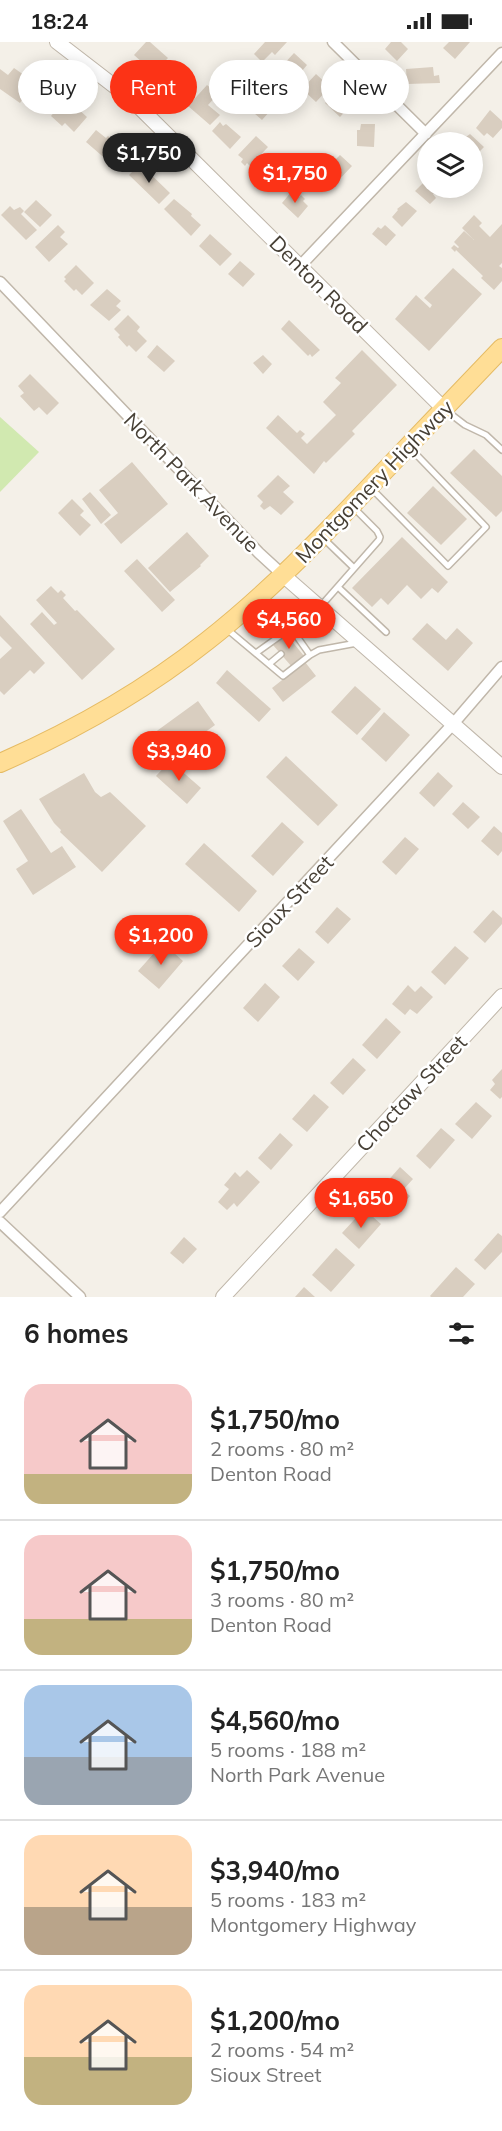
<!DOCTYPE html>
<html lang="en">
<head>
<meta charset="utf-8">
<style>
  body { margin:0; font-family:Mulish,sans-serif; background:#f2f2f2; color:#222; height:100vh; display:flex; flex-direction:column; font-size:22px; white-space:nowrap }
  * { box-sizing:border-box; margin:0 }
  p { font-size:20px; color:#767676 }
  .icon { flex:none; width:33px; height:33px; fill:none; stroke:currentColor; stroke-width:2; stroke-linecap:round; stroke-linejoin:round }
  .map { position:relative; height:1255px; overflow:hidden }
  .drawer { display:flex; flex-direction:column; background:#fff; flex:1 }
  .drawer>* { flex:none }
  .hud { position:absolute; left:18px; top:18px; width:466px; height:54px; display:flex; gap:12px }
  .buttons { position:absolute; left:417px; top:90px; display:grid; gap:12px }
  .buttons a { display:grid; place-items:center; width:66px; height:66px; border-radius:50%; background:#fff; box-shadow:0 3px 15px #0003; font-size:30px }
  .price { position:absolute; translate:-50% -51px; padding:0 14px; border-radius:21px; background:#fc3316; color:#fff; font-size:20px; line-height:39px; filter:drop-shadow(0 2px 3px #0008) }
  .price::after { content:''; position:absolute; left:50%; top:36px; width:18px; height:14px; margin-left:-9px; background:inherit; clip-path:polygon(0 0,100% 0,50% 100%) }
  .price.current { background:#222; color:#fff }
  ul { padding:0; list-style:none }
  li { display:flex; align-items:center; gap:18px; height:150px; padding:0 24px }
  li+li { border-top:2px solid #e0e0e0 }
  li span { display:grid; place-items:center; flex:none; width:168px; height:120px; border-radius:18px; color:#555 }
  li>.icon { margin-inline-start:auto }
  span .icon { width:72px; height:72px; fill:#fffc; stroke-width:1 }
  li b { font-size:26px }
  h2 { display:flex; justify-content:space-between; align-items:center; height:72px; padding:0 24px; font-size:26px }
  .pill { padding:0 21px; border-radius:27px; background:#fff; box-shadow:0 3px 15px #0003; font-size:21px; line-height:54px }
  .pill.current { background:#fc3316; color:#fff }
  .status { display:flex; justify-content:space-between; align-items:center; height:42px; padding:0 30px; background:#fff; direction:ltr }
  .status svg { height:16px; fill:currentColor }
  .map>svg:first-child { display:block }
</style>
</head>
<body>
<div class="status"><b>18:24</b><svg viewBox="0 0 49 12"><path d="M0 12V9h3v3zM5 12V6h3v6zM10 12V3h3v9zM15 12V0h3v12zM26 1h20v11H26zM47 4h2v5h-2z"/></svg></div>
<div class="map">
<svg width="502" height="1255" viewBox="0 0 502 1255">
  <rect width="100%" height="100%" fill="#f4f0e8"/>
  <path fill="#d1e9b0" d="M0 375 39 410 0 450Z"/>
  <path fill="#d9cec0" d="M146 0H150L168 16 154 31 134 13Z
    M265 0H287L275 13 272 10 262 20 254 12Z
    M391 0H401L408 7 397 19 385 7Z
    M449 0H470L455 17 443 6Z
    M294 11 307 23 297 35 289 28 286 31 281 25Z
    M178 20 184 26 179 32 194 45 183 57 160 35 170 23 173 25Z
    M433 25 434 34 439 33 440 41 407 42 406 27Z
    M14 26 34 40 20 61 0 47V27L8 33Z
    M316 32 330 45 316 60 302 47Z
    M207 43 218 52 208 63 220 73 210 83 188 64Z
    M335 50 350 64 340 75 325 61Z
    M66 56 87 75 74 90 65 81 62 84 51 74Z
    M264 61 271 68 262 78 254 71Z
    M490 68 502 79V86L493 96 487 91 484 94 476 86Z
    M220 80 223 84 226 82 241 95 230 107 212 89Z
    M361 82H375L374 105 357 104V88H360Z
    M96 88 106 96 108 94 124 108 115 119 110 115 108 119 86 100Z
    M470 92 484 105 472 117V100H459Z
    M256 94 268 105 250 124 247 121 245 124 241 120 243 117 238 113Z
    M340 113 352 124 335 142 323 131 330 125 325 121 331 114 335 118Z
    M273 121 288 136 275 149 270 144 267 147 260 140 263 137 260 134Z
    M140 122 170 151 159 162 129 133Z
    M428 136V146H440L433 152 436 156 430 162 415 149Z
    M292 149 299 155 301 153 305 157 303 159 308 164 298 176 282 161Z
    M174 157 192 172 191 174 201 183 191 194 164 167Z
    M36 158 52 173 40 185 24 170Z
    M406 160 417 169 402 185 392 175 398 168 397 167Z
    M10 164 14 168 20 165 24 169 21 172 37 188 26 198 1 173Z
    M474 173 482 181 479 184 490 195 502 182V221L499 224 502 226V239L494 248 481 236 483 234 456 208 455 210 451 206 454 203 458 206 459 205 454 200 464 189 474 198 462 186Z
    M58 183 65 190 60 195 68 202 49 220 35 205Z
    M385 183 396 193 386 204 372 192 378 185 381 187Z
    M210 192 232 212 220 224 199 204Z
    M240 219 255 232 243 245 228 232Z
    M76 223 94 241 82 253 76 247 74 249 64 239 66 237 64 235Z
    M453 226 482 252 429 309 395 277 416 253 430 266 432 263 424 256Z
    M107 247 121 259 116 264 121 268 109 279 90 263Z
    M128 273 140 285 137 289 147 299 136 310 129 303 127 305 118 295 120 293 114 287Z
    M289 278 320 308 312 315 310 312 308 314 281 287Z
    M157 303 175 319 164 330 147 315Z
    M362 308 397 343 352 389 355 392 326 421 324 419 314 432 266 386 278 373 297 391 300 388 305 392 301 396 307 402 336 373 323 360 341 341 335 336Z
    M263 313 272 322 263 332 253 321Z
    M30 332 59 361 47 373 39 365 34 369 20 354 24 351 18 344Z
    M474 407 502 434V469L496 475 450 431Z
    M132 420 168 462 121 502 104 482 118 471 99 448Z
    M278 433 290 444 283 450 294 460 281 473 270 464 264 468 260 464 263 460 257 454Z
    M433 444 467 477 441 503 407 471Z
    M90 450 111 473 101 482 82 457Z
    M72 457 84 469 80 473 91 483 80 494 58 471Z
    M187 490 209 514 200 523 201 524 170 550 148 526Z
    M402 495 448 540 438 551 432 546 421 557 407 543 388 563 381 556 372 565 352 546Z
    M137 517 175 558 162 570 124 529Z
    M51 544 58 551 61 548 66 553 63 556 75 569 77 568 115 607 82 638 30 582 42 570 54 583 57 581 36 558Z
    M0 573 45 621 34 632 30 628 4 653 0 649V617L12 606 0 594Z
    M427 581 446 598 457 586 473 601 448 629 412 597Z
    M286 592 304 614 292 625 273 603Z
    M305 620 316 634 283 660 272 646Z
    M227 628 271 667 259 680 216 641Z
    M355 644 381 667 357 693 331 670Z
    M198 659 215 683 171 715 154 691Z
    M384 670 410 693 386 720 361 697Z
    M286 714 338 763 318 784 266 735Z
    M170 719 201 746 187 762 156 734Z
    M438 730 453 744 434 765 419 751Z
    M84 731 95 750 101 755 110 750 146 784 102 830 60 790 61 788 54 781 39 757Z
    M463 760 480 775 468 787 452 772Z
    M21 767 51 811 62 804 76 825 33 853 16 827 28 819 3 779Z
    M282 780 304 800 273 834 251 814Z
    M494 784 502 791V809L498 814 481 799Z
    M405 795 419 807 396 833 382 820Z
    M204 801 257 849 239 870 185 822Z
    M337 865 351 877 328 902 315 890Z
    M493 868 502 876V882L485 901 473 890Z
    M163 901 183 919 159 947 138 929Z
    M455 904 469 916 445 943 431 930Z
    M299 906 315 920 298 939 282 924Z
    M265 941 280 955 258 980 243 966Z
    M408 943 415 950 421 944 433 955 417 972 410 967 405 973 392 962Z
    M386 976 401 990 377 1017 362 1003Z
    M353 1016 366 1028 343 1053 330 1041Z
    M502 1027V1055L500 1057 490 1048 495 1042 492 1038Z
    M314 1052 329 1065 307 1090 292 1077Z
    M476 1060 492 1074 472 1097 455 1082Z
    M441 1086 455 1098 430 1127 416 1114Z
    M280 1091 293 1103 271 1128 258 1116Z
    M400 1125 413 1137 403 1148 410 1154 397 1169 377 1151Z
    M247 1128 260 1140 237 1165 234 1161 227 1168 218 1160 229 1147 224 1143 235 1130 240 1135Z
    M364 1167 381 1182 359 1207 342 1191Z
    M498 1191 502 1194V1210L485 1228 474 1218Z
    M184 1195 197 1207 183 1222 170 1211Z
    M336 1206 355 1223 331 1250 312 1233Z
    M456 1225 475 1242 463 1255H431L430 1254Z
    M304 1245 315 1255H295Z"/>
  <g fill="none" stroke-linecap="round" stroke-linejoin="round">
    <defs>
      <path id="service" d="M448 370 465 383 486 393 502 408
        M371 446 448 524 486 485 411 407
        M324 497 353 525
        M338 545 386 590
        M259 558 276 583 291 586 305 582 379 498 380 495 377 489 353 465
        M228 588 283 634 310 613 319 608 357 601
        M256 611 291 586 310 613
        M269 622 281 612"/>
      <path id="minor" d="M333 0 426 92
        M301 223 502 11
        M0 240 259 511 283 533
        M0 1170 453 682 502 625
        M0 1180 80 1255"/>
      <path id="tertiary" d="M57 0 131 57 444 367
        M283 533 502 725
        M223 1255 502 954"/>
      <path id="primary" d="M0 721C73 689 144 649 207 599 267 552 321 496 374 440 417 395 459 351 502 306"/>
    </defs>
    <use href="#service" stroke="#c0b7aa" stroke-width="8"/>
    <use href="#minor" stroke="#c0b7aa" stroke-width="13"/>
    <use href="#tertiary" stroke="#c0b7aa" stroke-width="16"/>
    <use href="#primary" stroke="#e5bb64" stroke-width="20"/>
    <use href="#service" stroke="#fff" stroke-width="5"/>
    <use href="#minor" stroke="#fff" stroke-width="10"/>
    <use href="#tertiary" stroke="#fff" stroke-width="14"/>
    <use href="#primary" stroke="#ffde96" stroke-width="18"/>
  </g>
  <g text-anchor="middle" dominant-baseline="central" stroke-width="5" stroke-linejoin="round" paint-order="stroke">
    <g font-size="21" fill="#474036" stroke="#fff">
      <text transform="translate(319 242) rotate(45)">Denton Road</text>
      <text transform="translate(374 439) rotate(-46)">Montgomery Highway</text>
      <text transform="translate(192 440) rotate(46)">North Park Avenue</text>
      <text transform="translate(289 859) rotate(-47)">Sioux Street</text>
      <text transform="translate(411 1051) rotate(-47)">Choctaw Street</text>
    </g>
  </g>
</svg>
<div class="buttons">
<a><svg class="icon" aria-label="layers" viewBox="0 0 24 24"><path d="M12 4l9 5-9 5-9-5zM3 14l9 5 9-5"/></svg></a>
</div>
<b class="price current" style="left:149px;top:142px">$1,750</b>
<b class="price" style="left:295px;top:162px">$1,750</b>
<b class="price" style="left:289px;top:608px">$4,560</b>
<b class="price" style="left:179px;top:740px">$3,940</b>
<b class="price" style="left:161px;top:924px">$1,200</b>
<b class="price" style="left:361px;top:1187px">$1,650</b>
<div class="hud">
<a class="pill">Buy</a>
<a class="pill current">Rent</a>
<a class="pill">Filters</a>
<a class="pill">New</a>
</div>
</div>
<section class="drawer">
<h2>6 homes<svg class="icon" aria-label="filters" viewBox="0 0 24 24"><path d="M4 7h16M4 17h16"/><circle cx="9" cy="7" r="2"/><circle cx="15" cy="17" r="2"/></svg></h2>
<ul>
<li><span style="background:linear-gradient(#f6c9c9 75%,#c2b280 0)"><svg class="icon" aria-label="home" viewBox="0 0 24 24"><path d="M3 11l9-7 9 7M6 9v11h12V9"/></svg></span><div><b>$1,750/mo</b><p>2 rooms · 80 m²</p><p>Denton Road</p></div></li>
<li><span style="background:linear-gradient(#f6c9c9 70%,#c2b280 0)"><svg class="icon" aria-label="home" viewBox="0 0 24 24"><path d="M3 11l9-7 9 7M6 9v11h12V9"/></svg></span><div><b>$1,750/mo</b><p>3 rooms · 80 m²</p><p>Denton Road</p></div></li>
<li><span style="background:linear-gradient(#a9c7e8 60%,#9aa5b1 0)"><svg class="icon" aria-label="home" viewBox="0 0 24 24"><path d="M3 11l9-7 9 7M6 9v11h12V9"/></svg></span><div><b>$4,560/mo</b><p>5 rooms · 188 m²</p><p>North Park Avenue</p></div></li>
<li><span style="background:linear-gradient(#ffd9b3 60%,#b9a48a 0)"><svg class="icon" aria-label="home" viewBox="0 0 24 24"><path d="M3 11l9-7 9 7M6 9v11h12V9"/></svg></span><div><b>$3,940/mo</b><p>5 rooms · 183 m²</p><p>Montgomery Highway</p></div></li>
<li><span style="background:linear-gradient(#ffd9b3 60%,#c2b280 0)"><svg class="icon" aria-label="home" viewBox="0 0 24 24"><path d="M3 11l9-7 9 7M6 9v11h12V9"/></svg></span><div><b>$1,200/mo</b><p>2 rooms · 54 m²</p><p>Sioux Street</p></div></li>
</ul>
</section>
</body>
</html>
